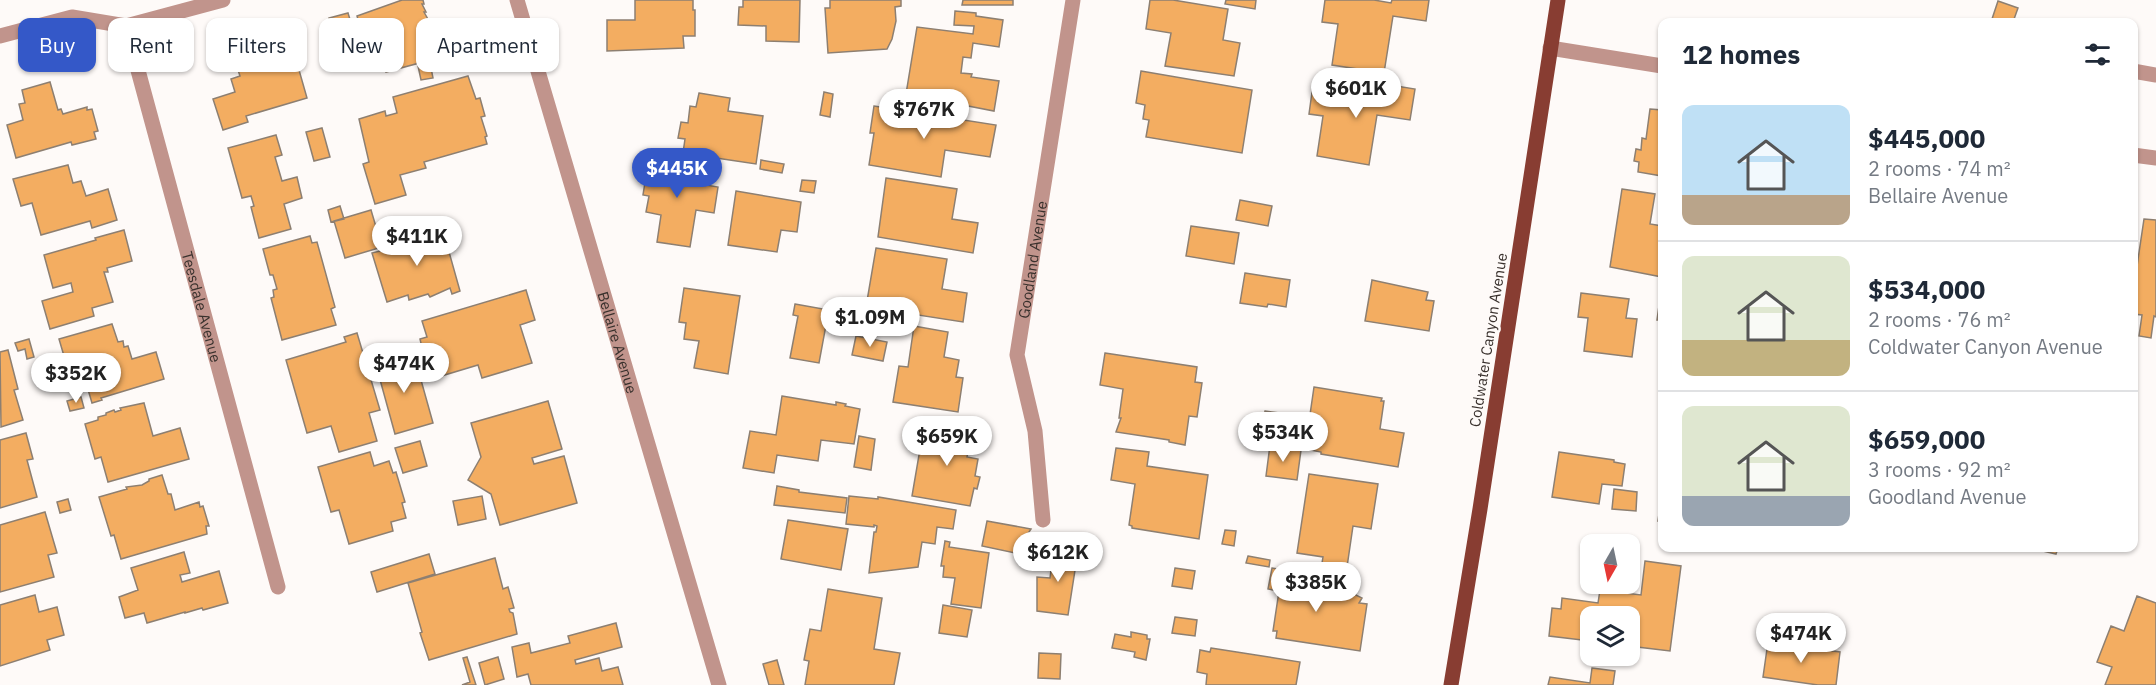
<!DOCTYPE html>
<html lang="en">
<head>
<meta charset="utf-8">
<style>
  body { margin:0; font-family:"IBM Plex Sans",sans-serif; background:#f6f6f7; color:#1f2937; height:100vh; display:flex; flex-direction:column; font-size:22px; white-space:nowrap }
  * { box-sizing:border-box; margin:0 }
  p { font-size:20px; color:#747a83 }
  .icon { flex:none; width:33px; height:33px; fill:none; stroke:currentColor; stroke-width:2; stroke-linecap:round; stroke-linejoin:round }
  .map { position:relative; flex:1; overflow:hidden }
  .details { position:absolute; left:1658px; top:18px; width:480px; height:534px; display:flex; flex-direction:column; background:#fff; border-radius:12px; box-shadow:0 2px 4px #0004 }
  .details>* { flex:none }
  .guide { position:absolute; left:18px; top:18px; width:570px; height:54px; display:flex; gap:12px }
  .needle { width:39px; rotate:189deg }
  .fabs { position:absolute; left:1580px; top:534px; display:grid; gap:12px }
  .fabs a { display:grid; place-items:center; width:60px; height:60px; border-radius:12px; background:#fff; box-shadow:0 2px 4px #0004; font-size:30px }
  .price { position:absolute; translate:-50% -51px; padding:0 14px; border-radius:21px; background:#fff; color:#222; font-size:20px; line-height:39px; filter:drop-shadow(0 2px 3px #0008) }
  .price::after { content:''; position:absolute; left:50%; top:36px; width:18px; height:14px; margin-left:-9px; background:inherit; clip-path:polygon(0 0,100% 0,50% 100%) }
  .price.on { background:#3458c8; color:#fff }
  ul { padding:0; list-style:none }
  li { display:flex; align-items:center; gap:18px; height:150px; padding:0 24px }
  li+li { border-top:2px solid #e0e1e3 }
  li span { display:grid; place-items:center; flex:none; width:168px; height:120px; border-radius:12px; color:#555 }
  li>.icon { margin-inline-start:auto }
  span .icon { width:72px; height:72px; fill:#fffc; stroke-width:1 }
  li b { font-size:26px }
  h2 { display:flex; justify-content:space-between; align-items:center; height:72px; padding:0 24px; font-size:26px }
  .tag { padding:0 21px; border-radius:12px; background:#fff; box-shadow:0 2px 4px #0004; font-size:21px; line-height:54px }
  .tag.on { background:#3458c8; color:#fff }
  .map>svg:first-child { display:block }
</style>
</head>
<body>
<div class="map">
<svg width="2156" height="685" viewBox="0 0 2156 685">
  <rect width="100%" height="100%" fill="#fefaf8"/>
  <path fill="#f3ad61" stroke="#8d7f71" stroke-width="1.5" d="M402 0H423L424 4H422L426 12H424L429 21 426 22 427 25 432 24 435 36 457 30 467 61 441 68 438 58 386 72 376 45H378L377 40 365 44 357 16Z
    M635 0H693V10H695V36H683L684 48 607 51V20H635Z
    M743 0H800L799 42 766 41V26L738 25 739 7H743Z
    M830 0H901V6L895 7 896 21 892 39 887 49 828 53 825 8H830Z
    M963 0H1013V5H962Z
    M1150 0H1173L1228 9 1223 40 1240 43 1234 76 1165 66 1171 33 1146 29Z
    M1226 0H1256L1255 9 1225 4Z
    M1325 0H1374L1391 3 1392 0H1429L1426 21 1393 16 1384 73 1332 65 1338 24 1322 22Z
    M1998 1 2018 8 2013 22H1991Z
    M955 11 976 13V16L1003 20 999 47 973 43 971 58 963 57 961 73 972 74 971 77 999 81 994 111 906 94 917 27 973 34 974 26 954 25Z
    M348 13 352 26 333 31 329 18Z
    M264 42 273 67 283 65 284 67 297 63 307 98 246 116 248 122 223 130 213 99 235 92 231 79 240 76 234 58 250 52 249 47Z
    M430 63 433 78 421 80 418 66Z
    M1141 71 1252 90 1242 153 1146 137 1149 120 1143 119 1145 105 1136 103Z
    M468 76 476 99 480 98 485 116 481 117 487 136 485 137 487 144 424 162 426 168 400 175 406 195 375 204 363 164 369 162 359 119 385 111 386 116 397 113 393 97Z
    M50 82 58 110 61 109 63 114 87 107V110L92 109 98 131 94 132 96 139 72 145 71 142 16 158 7 125 23 120 19 104 25 103 22 90Z
    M1378 83 1415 89 1410 120 1377 115 1369 165 1317 156 1323 116 1309 114 1313 85 1377 95Z
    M824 92 833 94 830 117 820 115Z
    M699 93 730 98 728 111 763 116 756 164 683 153 685 139 678 138 681 122 688 123 690 106 696 107Z
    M874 106 996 125 990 157 945 150 941 177 869 165 874 133H870Z
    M1650 109 1662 110V176L1638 172 1639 162 1634 161 1636 149 1641 150 1642 138 1646 139Z
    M322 128 330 157 314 161 306 132Z
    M276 135 282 155 275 157 282 181 297 177 302 198 284 204 291 229 259 238 251 207 254 206 251 196 242 198 228 148Z
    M649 158 703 166 700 184 718 187 714 213 696 210 690 247 657 242 661 215 646 212 649 196 643 195Z
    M761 160 784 164 782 173 760 169Z
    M68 165 73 183 81 181 86 196 108 189 117 220 92 228 90 221 41 235 32 203 21 206 13 179Z
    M886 178 957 189 952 219 978 223 973 253 878 237Z
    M802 180 816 181 814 193 800 191Z
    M1622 189 1655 194 1650 224 1662 226V277L1610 267Z
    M736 191 801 202 797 232 781 230 777 252 728 245Z
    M1240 200 1272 206 1268 226 1236 220Z
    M340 206 344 219 331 222 328 210Z
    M371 210 382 247 345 258 334 221Z
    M2144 219 2156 220V317L2154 316 2151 338 2139 336 2142 315 2133 314 2135 298H2133V293Z
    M1191 226 1239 233 1234 264 1186 256Z
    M442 227 460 291 452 294 450 288 430 297 428 294 409 300 408 295 387 302 372 253 388 249 386 243Z
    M124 230 132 261 107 268 108 272H104L113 302 92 308 94 316 50 329 42 301 73 292 71 283 53 288 44 255 96 240 95 238Z
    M310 236 312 243 317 242 335 307 331 309 336 325 282 340 271 298 274 297 273 290 277 289 273 275H270L263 249Z
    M876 248 947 259 942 289 967 293 963 322 866 307Z
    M1245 273 1290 280 1286 307 1268 304 1267 307 1240 303Z
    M1372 280 1428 292 1426 300 1434 301 1429 331 1365 321Z
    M1662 284V320H1657Z
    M684 288 740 296 728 374 694 368 699 341 684 339 686 323 679 322Z
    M526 290 535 320 520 325 532 363 482 378 478 365 438 377 431 350 423 352 420 339 427 337 422 321Z
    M1581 293 1629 299 1626 318 1637 319 1632 357 1584 351 1588 318 1578 317Z
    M795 304 840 312 837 327 826 325 819 363 790 358 798 316 793 315Z
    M112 324 118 342 123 341 124 347 128 346 132 359 156 352 164 379 101 398 102 400 92 403 87 386 74 390 59 339Z
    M914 326 948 332 944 357 959 360 956 377 963 378 958 412 893 402 899 366 908 367Z
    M357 333 380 410 369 413 377 441 339 452 331 426 307 433 286 360 346 342 344 337Z
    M856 336 887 342 883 361 852 355Z
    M29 339 34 357 27 359 25 349 18 351 15 343Z
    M8 350 18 389 14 390 23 420 1 427 0 352Z
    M1105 353 1197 367 1195 382 1202 383 1197 417 1189 416 1185 445 1169 442V440L1116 432 1121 418H1119L1123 389 1100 385Z
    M414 355 433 423 395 434 376 365Z
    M1314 387 1382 398 1381 401H1384L1380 429 1404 433 1398 467 1321 454V452L1305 449Z
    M782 396 836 405V402L846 404 845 406 860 409 854 444 821 440 818 461 777 455 774 473 743 468 750 431 776 435Z
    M81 397 84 408 70 411 67 401Z
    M548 401 562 449 532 458 534 464 564 456 577 503 500 525 491 494 468 480 481 457 471 423Z
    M144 403 153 436 180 428 189 459 108 482 101 457 95 459 85 424 98 420V417L106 415V413L114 410 115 412 121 410 120 408Z
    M1265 411 1279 413 1277 430 1262 427Z
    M932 424 972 431 967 457 978 459 975 476 980 477 977 489 974 488 970 506 912 496 920 449 927 450Z
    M26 433 33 459 27 460 37 497 0 508V440Z
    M859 436 875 439 871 470 854 467Z
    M420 441 427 466 403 473 395 448Z
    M1270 445 1301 450 1297 480 1266 476Z
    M1116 448 1149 452 1147 466 1208 475 1199 539 1132 528V526L1129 525 1135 484 1111 480Z
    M370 452 374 466 389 461 393 473 396 472 405 502 402 503 406 518 391 522 393 531 349 544 339 510 331 512 318 467Z
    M1559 452 1614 460V462L1625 464 1622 486 1602 484 1599 504 1552 497Z
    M1309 474 1378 484 1371 529 1353 526 1347 567 1322 563 1323 557 1297 553Z
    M162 475 168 494H171L175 510 199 502 200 507 203 506 209 526H206L207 534 121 559 114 535 111 536 99 497 127 489 126 487 142 485 149 481V479Z
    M777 486 799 490V492L847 498 845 513 774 505Z
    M1614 489 1637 492 1636 511 1612 509Z
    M1662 492V521H1658Z
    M482 496 486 519 458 525 453 501Z
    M849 496 878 499V497L956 510 953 529 937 527 935 544 922 542 918 567 869 573 874 532H876L877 526 874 525V527L846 524Z
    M68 499 71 510 60 513 57 502Z
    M45 512 57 553 48 555 54 577 0 592V525Z
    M788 520 848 529 841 570 781 559Z
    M987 521 1031 529 1015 553 982 546Z
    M1225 530 1236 531 1234 546 1222 544Z
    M945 541 950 542 949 547 989 553 981 608 951 604 955 578 943 577 944 566H941Z
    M1054 547 1078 551 1068 615 1037 611V577L1050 578Z
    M2030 548H2058L2056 554Z
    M184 552 190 573 180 575 182 582 219 571 228 603 203 610 202 608 185 613V612L147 623 144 613 125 618 119 597 138 590 131 568Z
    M429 554 435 574 377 592 371 572Z
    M1248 556 1270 560 1269 567 1246 563Z
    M495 558 503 589 508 587 514 608 509 609 510 612 513 613 517 634 429 660 420 633 422 632 408 583Z
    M1645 561 1681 566 1670 651 1629 646V616H1590V641L1549 636 1552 608 1561 609 1562 598 1598 603 1600 590 1641 595Z
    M1175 568 1195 571 1192 589 1172 586Z
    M1272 568 1318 576 1316 591 1346 596 1348 591 1362 598 1359 603 1367 604 1360 651 1276 638 1277 631H1273L1279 591 1268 589Z
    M828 589 882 598 874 649 900 653 894 685H805L809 661 804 660 810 629 821 631Z
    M35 595 39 612 57 607 64 635 47 640 50 650 0 666V605Z
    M2137 596 2156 603V685H2105L2112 667 2097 662 2111 626 2124 631Z
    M943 605 972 610 967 637 939 633Z
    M1175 617 1197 620 1195 636 1172 633Z
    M616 623 622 647 575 660 576 664 599 658 602 671 618 667 623 685H531L528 674 517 677 512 647 529 643 531 653 570 643 568 636Z
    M1131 632 1147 635V639H1150L1146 660 1134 657 1135 652 1112 648 1115 634 1131 637Z
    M1768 642 1840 652 1836 685H1818L1763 677Z
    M1211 648 1300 662 1296 685H1206L1207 674 1197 672 1200 650 1210 652Z
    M1039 653 1061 654 1060 679 1038 678Z
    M467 657 476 685H462L470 682 463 658Z
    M498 657 504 679 485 685 479 663Z
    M777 660 784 685H769L763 664Z
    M1592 668 1615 671 1613 685H1548L1550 677 1590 683Z"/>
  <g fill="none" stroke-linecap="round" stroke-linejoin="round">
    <g stroke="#c1948c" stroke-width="15">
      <path id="s1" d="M517 0 719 685"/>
      <path id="s2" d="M126 26 278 587"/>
      <path d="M0 36 72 17 126 26 223 0"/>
      <path d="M1550 48 1662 66"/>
      <path d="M2133 71 2156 75"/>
      <path d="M2133 155 2156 158"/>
      <path id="s3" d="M1043 520 1035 431 1017 355 1073 0"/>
    </g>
    <path stroke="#883d32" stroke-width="15" d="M1451 685 1480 509 1558 0"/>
  </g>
  <g text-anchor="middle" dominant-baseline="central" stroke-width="5" stroke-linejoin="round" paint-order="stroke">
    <g font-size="15" fill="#39312d" stroke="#fefaf8">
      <text stroke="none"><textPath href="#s3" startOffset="264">Goodland Avenue</textPath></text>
      <text stroke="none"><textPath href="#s2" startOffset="291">Teesdale Avenue</textPath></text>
      <text transform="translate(1488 340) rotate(-81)">Coldwater Canyon Avenue</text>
      <text stroke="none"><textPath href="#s1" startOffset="357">Bellaire Avenue</textPath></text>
    </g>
  </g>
</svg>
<div class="fabs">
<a><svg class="needle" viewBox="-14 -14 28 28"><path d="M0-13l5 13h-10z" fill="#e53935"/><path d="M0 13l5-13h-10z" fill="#747a83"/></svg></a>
<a><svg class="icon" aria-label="layers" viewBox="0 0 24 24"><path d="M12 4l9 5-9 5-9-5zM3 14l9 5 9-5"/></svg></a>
</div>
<b class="price" style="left:1356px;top:119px">$601K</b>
<b class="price" style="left:924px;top:140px">$767K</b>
<b class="price on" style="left:677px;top:199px">$445K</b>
<b class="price" style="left:417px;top:267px">$411K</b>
<b class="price" style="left:870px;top:348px">$1.09M</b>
<b class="price" style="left:404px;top:394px">$474K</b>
<b class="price" style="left:76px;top:404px">$352K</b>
<b class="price" style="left:1283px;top:463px">$534K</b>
<b class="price" style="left:947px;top:467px">$659K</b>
<b class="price" style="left:1058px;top:583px">$612K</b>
<b class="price" style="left:1316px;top:613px">$385K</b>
<b class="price" style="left:1801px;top:664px">$474K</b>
<div class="guide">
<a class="tag on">Buy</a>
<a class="tag">Rent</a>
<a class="tag">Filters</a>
<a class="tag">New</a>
<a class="tag">Apartment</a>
</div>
<section class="details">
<h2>12 homes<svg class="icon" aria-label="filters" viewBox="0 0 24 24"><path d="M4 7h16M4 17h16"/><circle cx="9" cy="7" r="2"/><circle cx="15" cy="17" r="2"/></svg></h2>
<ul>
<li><span style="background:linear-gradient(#bfe0f5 75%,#b9a48a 0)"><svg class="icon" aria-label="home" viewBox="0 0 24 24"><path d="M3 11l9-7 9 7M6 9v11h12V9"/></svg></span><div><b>$445,000</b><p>2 rooms · 74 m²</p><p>Bellaire Avenue</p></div></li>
<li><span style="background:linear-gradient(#dfe7d0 70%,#c2b280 0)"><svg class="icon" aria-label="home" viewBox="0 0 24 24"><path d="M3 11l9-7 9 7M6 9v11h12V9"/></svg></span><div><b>$534,000</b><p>2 rooms · 76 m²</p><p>Coldwater Canyon Avenue</p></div></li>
<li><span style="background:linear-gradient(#dfe7d0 75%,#9aa5b1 0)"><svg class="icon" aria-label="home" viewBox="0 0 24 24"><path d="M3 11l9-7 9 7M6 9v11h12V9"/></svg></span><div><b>$659,000</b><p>3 rooms · 92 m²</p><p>Goodland Avenue</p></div></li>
</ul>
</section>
</div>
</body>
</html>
